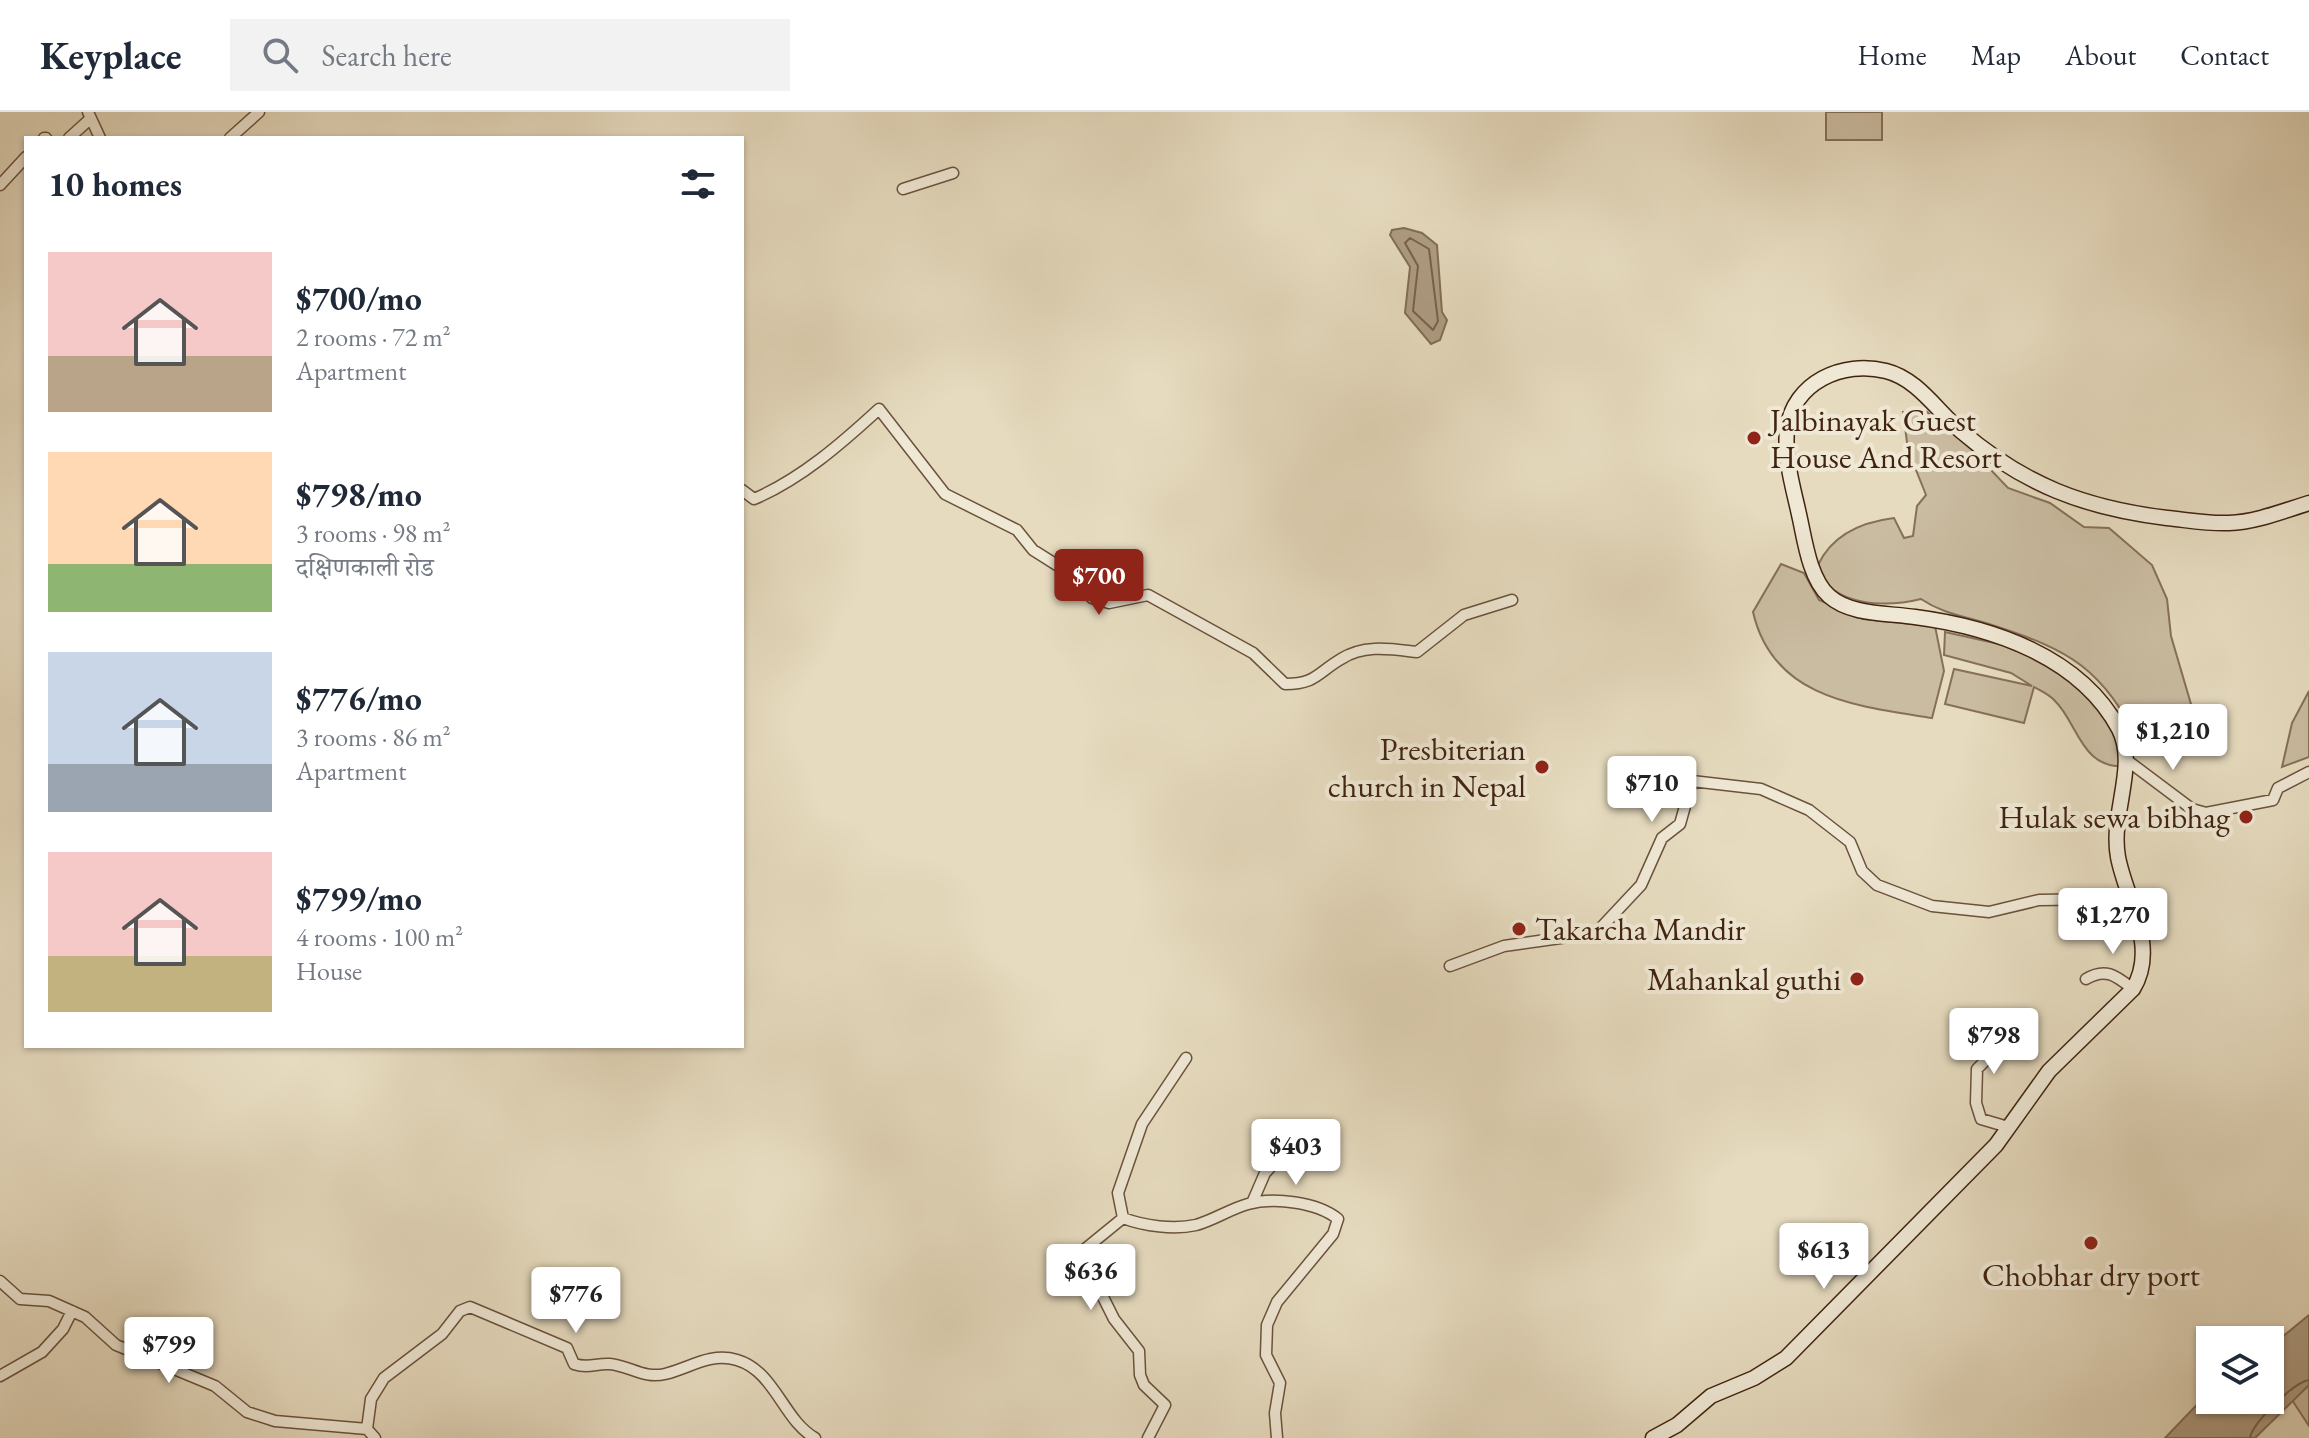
<!DOCTYPE html>
<html lang="en">
<head>
<meta charset="utf-8">
<style>
  body { margin:0; font-family:"EB Garamond","Noto Serif Devanagari",serif; background:#f2f2f3; color:#1f2937; height:100vh; display:flex; flex-direction:column; font-size:30px; white-space:nowrap }
  * { box-sizing:border-box; margin:0 }
  p { font-size:26px; color:#747a83 }
  .icon { flex:none; width:44px; height:44px; fill:none; stroke:currentColor; stroke-width:2; stroke-linecap:round; stroke-linejoin:round }
  .map { position:relative; flex:1; overflow:hidden }
  .panel { position:absolute; left:24px; top:24px; width:720px; height:912px; display:flex; flex-direction:column; background:#fff; border-radius:0px; box-shadow:0 2px 6px #0004 }
  .panel>* { flex:none }
  .buttons { position:absolute; left:2196px; top:1214px; display:grid; gap:16px }
  .buttons a { display:grid; place-items:center; width:88px; height:88px; border-radius:0px; background:#fff; box-shadow:0 2px 6px #0004; font-size:40px }
  .price { position:absolute; translate:-50% -68px; padding:0 18px; border-radius:8px; background:#fff; color:#222; font-size:26px; line-height:52px; filter:drop-shadow(0 2px 4px #0008) }
  .price::after { content:''; position:absolute; left:50%; top:48px; width:24px; height:18px; margin-left:-12px; background:inherit; clip-path:polygon(0 0,100% 0,50% 100%) }
  .price.current { background:#8f2418; color:#fff }
  ul { padding:0; list-style:none }
  li { display:flex; align-items:center; gap:24px; height:200px; padding:0 24px }
  li span { display:grid; place-items:center; flex:none; width:224px; height:160px; border-radius:0px; color:#555 }
  li>.icon { margin-inline-start:auto }
  span .icon { width:96px; height:96px; fill:#fffc; stroke-width:1 }
  li b { font-size:34px }
  h2 { display:flex; justify-content:space-between; align-items:center; height:96px; padding:0 24px; font-size:34px }
  header { display:flex; align-items:center; gap:48px; box-sizing:border-box; height:112px; padding:0 40px; background:#fff; border-bottom:2px solid #e0e1e3 }
  header strong { font-size:38px }
  nav { display:flex; gap:44px; margin-inline-start:auto; font-size:28px }
  .search { width:560px; height:72px; background:#f2f2f3; display:flex; align-items:center; gap:20px; box-sizing:border-box; padding:0 28px; border-radius:0px; color:#747a83; font-size:30px }
  .map>svg:first-child { display:block }
</style>
</head>
<body>
<header>
<strong>Keyplace</strong>
<div class="search"><svg class="icon" aria-label="search" viewBox="0 0 24 24"><circle cx="10" cy="10" r="6"/><path d="M15 15l6 6"/></svg>Search here</div>
<nav><a>Home</a><a>Map</a><a>About</a><a>Contact</a></nav>
</header>
<div class="map">
<svg width="2309" height="1326" viewBox="0 0 2309 1326">
  <rect width="100%" height="100%" fill="#e6dbbf"/>
  <filter id="stains"><feTurbulence type="fractalNoise" baseFrequency=".0025" numOctaves="4"/><feColorMatrix values="0 0 0 0 .2 0 0 0 0 .09 0 0 0 0 .02 0 0 0 .5 -.17"/></filter>
  <radialGradient id="worn" r=".72"><stop offset=".6" stop-color="#630" stop-opacity="0"/><stop offset="1" stop-color="#630" stop-opacity=".3"/></radialGradient>
  <path fill="#cabca1" stroke="#867058" stroke-width="2" d="M1826 0H1882V28H1826Z
    M1926 299 1971 337 2008 376 2050 391 2084 415 2109 416 2152 453 2167 487 2171 524 2193 599 2153 616 2142 634C2100 555 2073 539 1989 512 1964 504 1943 502 1921 487 1893 494 1853 495 1830 475 1825 470 1821 459 1818 453 1832 423 1862 410 1894 406L1904 426 1913 424 1917 394 1926 383 1908 338 1903 300Z
    M1781 452 1804 461 1819 488 1863 507 1935 514 1944 559 1932 606C1857 594 1773 587 1753 500Z
    M1945 520 2017 536 2051 550 2101 588 2126 654C2081 658 2078 611 2055 589 2050 583 2041 579 2034 575L2024 611 1945 592 1954 557 2032 574 2011 561 1944 543Z
    M2309 579V645L2282 655 2292 611Z
    M2309 1273V1314L2292 1288Z"/>
  <path fill="#ae9d84" stroke="#826d56" stroke-width="2" d="M1404 116 1422 121 1437 133 1442 200 1447 208 1440 228 1431 232 1405 201 1410 155 1390 123 1392 118Z
    M2309 1203V1273L2255 1326H2165L2210 1279V1288H2270V1235Z"/>
  <g fill="none" stroke-linecap="round" stroke-linejoin="round">
    <path stroke="#78604a" stroke-width="2" d="M1410 126 1429 137 1438 209 1433 218 1413 199 1418 154 1405 131Z
      M2250 1326C2252 1311 2294 1270 2309 1268"/>
    <defs>
      <path id="minor" d="M88 0 100 26
        M44 26H46
        M69 26 90 7
        M230 26 259 0
        M0 73 26 45
        M903 77 953 61
        M742 378 754 387C801 367 842 331 879 297L945 382 1017 418 1033 438 1071 462 1092 486 1109 491 1148 483 1253 541 1285 572C1316 572 1317 561 1341 547 1364 532 1391 537 1417 540L1464 503 1512 488
        M2128 649 2192 697 2206 701 2273 688 2278 676 2309 660
        M1450 854 1504 834 1596 821 1641 773 1662 726 1680 712 1692 669 1761 677 1809 698 1850 730 1862 759 1877 773 1932 794 1989 800 2039 788 2107 787 2131 781
        M2086 867C2106 855 2116 864 2133 877
        M1995 921 1994 940 1977 957 1976 991 1981 1007 2008 1015
        M1186 946 1142 1012 1118 1081 1123 1106C1144 1114 1174 1118 1196 1113 1214 1108 1230 1097 1248 1092 1274 1085 1317 1090 1338 1107L1333 1122 1277 1190 1267 1213 1266 1243 1280 1271 1275 1301 1277 1326
        M1252 1091 1265 1061 1277 1048
        M1123 1106 1085 1137 1078 1154 1098 1175 1114 1207 1139 1239 1140 1263 1144 1273 1165 1293 1148 1326
        M0 1169 20 1187 49 1189 85 1205 116 1233 215 1274 247 1300 275 1309 367 1317 375 1326
        M0 1264 42 1240 63 1217 72 1199
        M367 1317 371 1287 384 1266 442 1222 460 1199 470 1195 567 1236 574 1252C589 1257 596 1251 610 1252 630 1254 644 1267 665 1262 690 1256 710 1240 737 1248 775 1259 783 1308 815 1326"/>
      <path id="secondary" d="M1653 1326 1677 1313 1711 1284 1754 1266 1786 1246 1996 1033 2049 959 2133 877C2159 834 2126 788 2118 745 2110 702 2138 654 2119 617 2080 544 1991 515 1915 505 1887 501 1850 503 1829 484 1810 467 1805 430 1800 407 1794 378 1784 348 1787 318 1793 270 1843 248 1886 259 1918 267 1937 299 1961 319 2024 373 2085 396 2167 406 2187 408 2208 412 2229 411 2256 410 2283 399 2309 391"/>
    </defs>
    <use href="#minor" stroke="#6a523c" stroke-width="13"/>
    <use href="#secondary" stroke="#412410" stroke-width="17"/>
    <use href="#minor" stroke="#efe8d5" stroke-width="10"/>
    <use href="#secondary" stroke="#efe8d5" stroke-width="14"/>
  </g>
  <g fill="#8f2418" stroke="#efe8d5" stroke-width="3">
    <circle cx="1754" cy="326" r="8"/>
    <circle cx="1542" cy="655" r="8"/>
    <circle cx="2246" cy="705" r="8"/>
    <circle cx="1519" cy="817" r="8"/>
    <circle cx="1857" cy="867" r="8"/>
    <circle cx="2091" cy="1131" r="8"/>
  </g>
  <g text-anchor="middle" dominant-baseline="central" stroke-width="8" stroke-linejoin="round" paint-order="stroke">
    <g font-size="32" fill="#412410" stroke="#efe8d5" text-anchor="end">
      <text x="1770" y="308" text-anchor="start">Jalbinayak Guest<tspan x="1770" dy="37">House And Resort</tspan></text>
      <text x="1526" y="637">Presbiterian<tspan x="1526" dy="37">church in Nepal</tspan></text>
      <text x="2230" y="705">Hulak sewa bibhag</text>
      <text x="1535" y="817" text-anchor="start">Takarcha Mandir</text>
      <text x="1841" y="867">Mahankal guthi</text>
      <text x="2091" y="1163" text-anchor="middle">Chobhar dry port</text>
    </g>
  </g>
  <rect width="100%" height="100%" filter="url(#stains)"/>
  <rect width="100%" height="100%" fill="url(#worn)"/>
</svg>
<div class="buttons">
<a><svg class="icon" aria-label="layers" viewBox="0 0 24 24"><path d="M12 4l9 5-9 5-9-5zM3 14l9 5 9-5"/></svg></a>
</div>
<b class="price current" style="left:1099px;top:505px">$700</b>
<b class="price" style="left:2173px;top:660px">$1,210</b>
<b class="price" style="left:1652px;top:712px">$710</b>
<b class="price" style="left:2113px;top:844px">$1,270</b>
<b class="price" style="left:1994px;top:964px">$798</b>
<b class="price" style="left:1296px;top:1075px">$403</b>
<b class="price" style="left:1824px;top:1179px">$613</b>
<b class="price" style="left:1091px;top:1200px">$636</b>
<b class="price" style="left:576px;top:1223px">$776</b>
<b class="price" style="left:169px;top:1273px">$799</b>
<section class="panel">
<h2>10 homes<svg class="icon" aria-label="filters" viewBox="0 0 24 24"><path d="M4 7h16M4 17h16"/><circle cx="9" cy="7" r="2"/><circle cx="15" cy="17" r="2"/></svg></h2>
<ul>
<li><span style="background:linear-gradient(#f6c9c9 65%,#b9a48a 0)"><svg class="icon" aria-label="home" viewBox="0 0 24 24"><path d="M3 11l9-7 9 7M6 9v11h12V9"/></svg></span><div><b>$700/mo</b><p>2 rooms · 72 m²</p><p>Apartment</p></div></li>
<li><span style="background:linear-gradient(#ffd9b3 70%,#8fb573 0)"><svg class="icon" aria-label="home" viewBox="0 0 24 24"><path d="M3 11l9-7 9 7M6 9v11h12V9"/></svg></span><div><b>$798/mo</b><p>3 rooms · 98 m²</p><p>दक्षिणकाली रोड</p></div></li>
<li><span style="background:linear-gradient(#c9d6e8 70%,#9aa5b1 0)"><svg class="icon" aria-label="home" viewBox="0 0 24 24"><path d="M3 11l9-7 9 7M6 9v11h12V9"/></svg></span><div><b>$776/mo</b><p>3 rooms · 86 m²</p><p>Apartment</p></div></li>
<li><span style="background:linear-gradient(#f6c9c9 65%,#c2b280 0)"><svg class="icon" aria-label="home" viewBox="0 0 24 24"><path d="M3 11l9-7 9 7M6 9v11h12V9"/></svg></span><div><b>$799/mo</b><p>4 rooms · 100 m²</p><p>House</p></div></li>
</ul>
</section>
</div>
</body>
</html>
